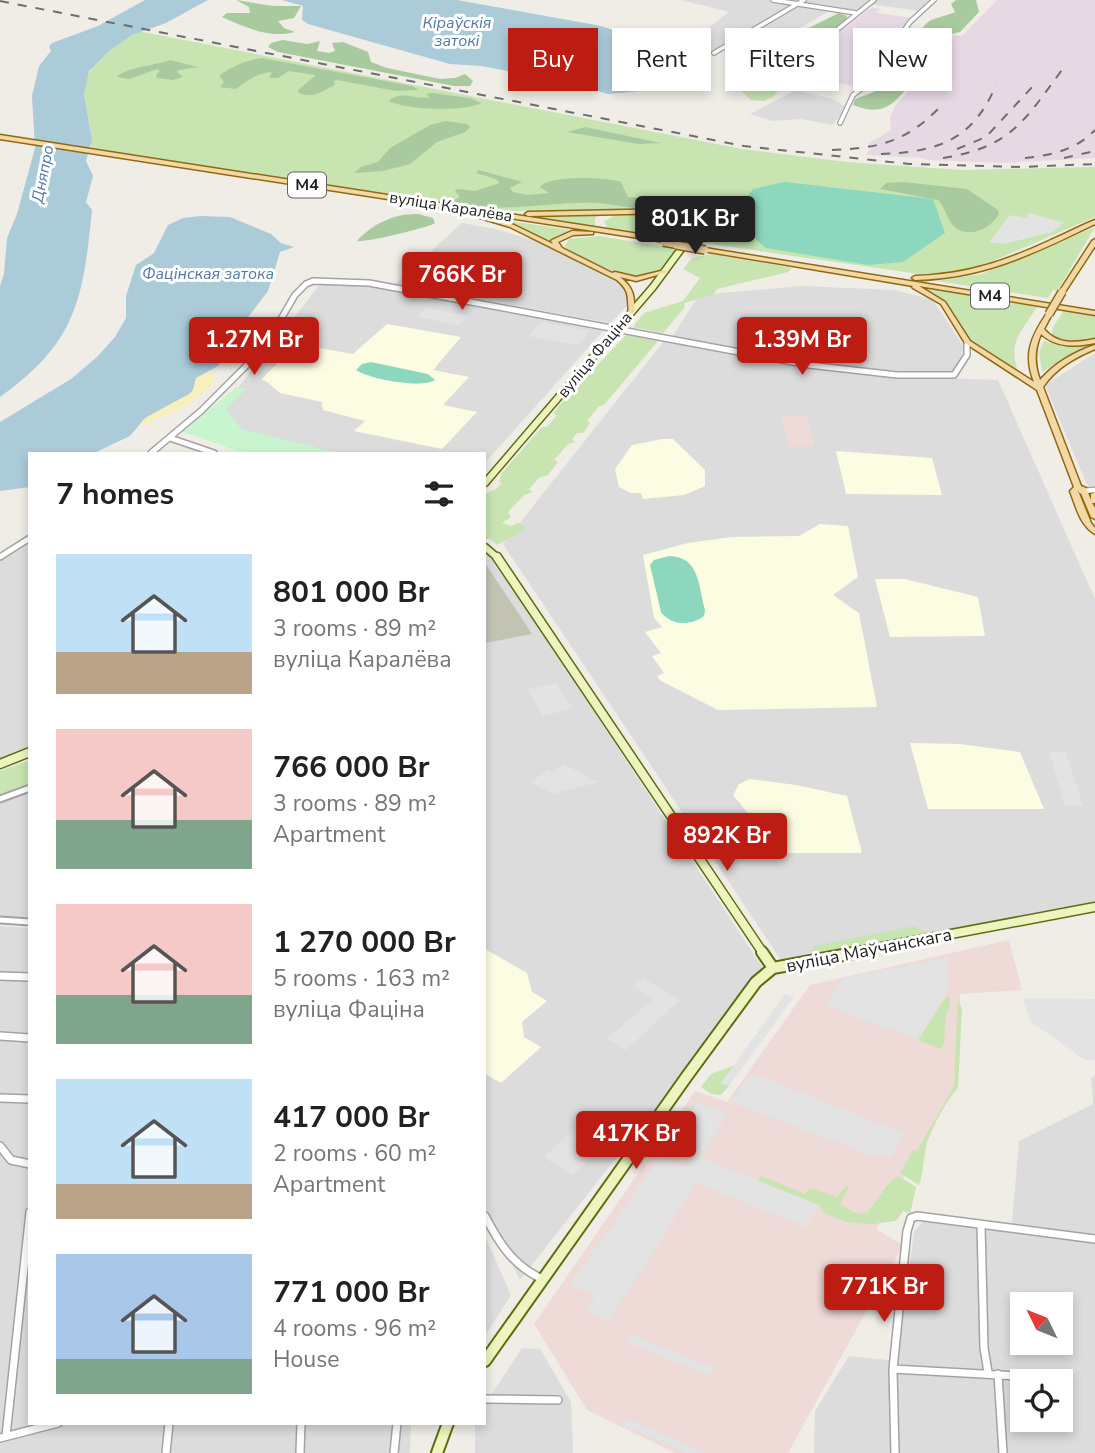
<!DOCTYPE html>
<html lang="en">
<head>
<meta charset="utf-8">
<style>
  body { margin:0; font-family:"Nunito Sans",sans-serif; background:#f2f2f2; color:#222; height:100vh; display:flex; flex-direction:column; font-size:26px; white-space:nowrap }
  * { box-sizing:border-box; margin:0 }
  p { font-size:23px; color:#767676 }
  .icon { flex:none; width:38px; height:38px; fill:none; stroke:currentColor; stroke-width:2; stroke-linecap:round; stroke-linejoin:round }
  .map { position:relative; flex:1; overflow:hidden }
  .drawer { position:absolute; left:28px; top:452px; width:458px; height:973px; display:flex; flex-direction:column; background:#fff; border-radius:0px; box-shadow:0 4px 10px #0003 }
  .drawer>* { flex:none }
  .hud { position:absolute; left:508px; top:28px; width:481px; height:63px; display:flex; gap:14px }
  .needle { width:46px; rotate:313deg }
  .buttons { position:absolute; left:1010px; top:1292px; display:grid; gap:14px }
  .buttons a { display:grid; place-items:center; width:63px; height:63px; border-radius:0px; background:#fff; box-shadow:0 4px 10px #0003; font-size:35px }
  .price { position:absolute; translate:-50% -60px; padding:0 16px; border-radius:7px; background:#bc1c12; color:#fff; font-size:23px; line-height:46px; filter:drop-shadow(0 2px 4px #0008) }
  .price::after { content:''; position:absolute; left:50%; top:42px; width:21px; height:16px; margin-left:-10px; background:inherit; clip-path:polygon(0 0,100% 0,50% 100%) }
  .price.current { background:#222; color:#fff }
  ul { padding:0; list-style:none }
  li { display:flex; align-items:center; gap:21px; height:175px; padding:0 28px }
  li span { display:grid; place-items:center; flex:none; width:196px; height:140px; border-radius:0px; color:#555 }
  li>.icon { margin-inline-start:auto }
  span .icon { width:84px; height:84px; fill:#fffc; stroke-width:1 }
  li b { font-size:30px }
  h2 { display:flex; justify-content:space-between; align-items:center; height:84px; padding:0 28px; font-size:30px }
  .chip { padding:0 24px; border-radius:0px; background:#fff; box-shadow:0 4px 10px #0003; font-size:24px; line-height:63px }
  .chip.current { background:#bc1c12; color:#fff }
  .map>svg:first-child { display:block }
</style>
</head>
<body>
<div class="map">
<svg width="1095" height="1453" viewBox="0 0 1095 1453">
  <rect width="100%" height="100%" fill="#efede6"/>
  <path fill="#dddcdc" fill-rule="evenodd" d="M681 0H931L920 11 868 4 854 13 831 10 761 50 743 46 736 50 718 48 710 53 681 49 729 12Z
    M796 90 833 99 846 107 833 125 801 119 772 121 750 114Z
    M462 223 495 229 547 244 609 274 627 288 629 304 610 323 395 284Z
    M322 282 370 286 603 331 485 463V453H311L239 430 215 417Z
    M801 286 895 290 933 300 964 347 954 374 890 372 809 364 672 337 699 295Z
    M664 341 804 368 889 376 998 380 1095 599V902L781 960 503 544Z
    M1095 353V504L1045 385Z
    M30 544V748L0 760V562Z
    M485 555H491L764 970 520 1280 485 1211Z
    M30 787V919L0 918V796Z
    M0 926 30 928V1423H411L410 1453H0Z
    M1095 1075V1453H814L815 1411 849 1356 897 1361 914 1232 925 1219 1012 1223 1019 1141 1093 1104 1091 1078ZM1022 1304H1060V1342H1022ZM1022 1381H1060V1419H1022Z
    M485 1236 511 1295 485 1336Z
    M522 1348 540 1349 571 1402 573 1453H475V1423H485V1404Z"/>
  <path fill="#eedad7" d="M807 415 815 446 788 447 781 416Z
    M1009 940 1022 990 960 994 954 1086 876 1229 903 1245 788 1453H675L587 1410 534 1324 695 1091 727 1102 810 985Z"/>
  <path fill="#e7d9e4" d="M997 0H1095V158L1003 163 928 160 923 158 866 155 871 148 868 144 891 130 890 119 894 107 946 50 934 47 947 35 962 36Z
    M872 7 880 9 877 13 912 18 890 50 854 86 784 74Z"/>
  <path fill="#fbfce2" d="M387 324 461 337 433 370 469 377 443 405 477 412 442 449 354 431 365 421 323 410 322 402 280 393 266 381 261 380 296 344 353 354Z
    M662 439H673L705 470V486L684 495 643 499 641 493H631L619 487 615 469 632 445Z
    M836 451 932 458 942 495 846 494Z
    M820 524 848 526 858 577 833 595 859 613 877 707 718 710 661 681 657 676 664 673 652 656 661 653 645 632 662 627 654 618 643 555 688 543 732 537 799 536Z
    M875 579H905L978 597 985 636 890 637Z
    M910 743 960 744 1020 752 1044 809H928Z
    M750 779 796 785 847 796 862 853H781L733 795 739 784Z
    M485 949 527 973 532 992 547 1001 522 1022 524 1037 541 1047 501 1083 485 1074Z"/>
  <path fill="#c2c3b3" d="M485 563 532 634 485 643Z"/>
  <path fill="#c7e4b1" d="M138 31 742 149 847 162 961 170 1095 167V217L972 270 933 276 703 243 698 237 702 220 683 210 496 211 91 148C92 131 88 116 85 100 79 67 113 45 138 31Z
    M777 79 793 83 780 88 774 96 764 101 751 100 742 92V87L754 81Z
    M603 213 595 218V226L591 227 513 215Z
    M666 213 688 217 694 222 695 227 684 241 615 230 608 228 604 222 615 215Z
    M504 220 575 231 557 236 551 243Z
    M1095 227 1057 291 1053 290 1048 298 937 281 982 274Z
    M599 236 678 249C673 255 667 267 660 271 632 289 589 259 564 247L569 239Z
    M711 254 792 268 788 272 717 289 714 294 684 303 685 307 663 333 633 327 644 313 683 301 700 278 683 269 692 258Z
    M918 286 1037 307C1020 334 1007 342 1019 374L969 341 939 298Z
    M1065 309 1095 314V340L1066 343 1051 337 1053 327Z
    M626 335 658 341 604 405 599 406 587 421 590 423 583 433H577L572 439 575 442 568 444 554 460 558 462 547 476 540 477 529 489 532 492 524 495 508 512 511 517 502 523 511 526 518 523 527 529 497 545 490 539H485V494L496 489 502 483 499 482 502 473 542 427H547L557 415 553 414 558 407Z
    M1044 341 1064 347 1095 345 1067 356 1042 372 1039 352Z
    M30 760V785L0 795V771Z
    M914 926 927 933 815 955 812 951 814 946Z
    M947 996 950 999 949 1011H946L944 1044 941 1049 918 1040Z
    M958 998 962 1009 958 1088C948 1097 929 1133 926 1147 923 1160 924 1172 919 1185L900 1173 913 1150 917 1151 954 1086Z
    M735 1065 722 1083 729 1086 721 1095 711 1094 701 1087 711 1074Z
    M761 1176 805 1194 810 1188 837 1197 846 1186 849 1187 840 1204 857 1214 868 1212 889 1183 898 1176 916 1187 910 1214 903 1211 896 1221 873 1224 847 1222 826 1214 819 1205 758 1181Z"/>
  <path fill="#a9ca9f" d="M236 0 273 6H301L294 18 278 21 284 28 295 32C270 39 244 27 222 17L227 13H250L249 7Z
    M956 0H976L979 12 960 32 940 37 928 48 922 62 923 68C900 93 892 121 853 105L855 99 874 92 884 77 902 69 899 62C902 55 923 26 928 22 935 17 947 16 955 12L951 4Z
    M839 13 847 16 846 20 814 46 789 58 765 75 749 78 738 74 741 66 770 47Z
    M283 40 307 44 320 41 317 51 329 53 335 51 332 43 343 42 368 52 371 62 387 68 440 79 455 78 465 74 473 81 470 86H454L278 52 268 47 271 43Z
    M262 58 412 86 419 90 396 91 337 80 334 81 335 85C322 91 314 99 299 93L298 90 316 75 289 71 278 78H269L272 72C259 72 245 82 236 89L220 87 224 82 219 76C229 67 250 59 262 58Z
    M170 60 198 67 179 70 177 72 183 77 173 80 157 78 156 75 160 71 157 69 129 79 117 77C124 68 157 65 170 60Z
    M432 93 470 98 481 103C466 112 405 110 389 101 402 89 416 101 430 97L426 94Z
    M446 121 467 124 470 127 465 132 437 142 410 164 383 171 354 173 361 167 378 162 390 148 430 125Z
    M585 127 661 143 639 144 567 132Z
    M479 170 522 182 510 188 513 192 527 195 549 193 540 187C549 175 607 177 621 182L628 197 664 200C648 216 615 203 596 203 550 201 496 215 451 202L460 197 455 191 457 189 475 191 500 183 496 179 476 173Z
    M904 182 967 189 998 210 999 214C991 229 966 241 952 224 946 217 945 207 938 200L880 189 886 183Z
    M418 214 433 218 435 223C428 228 363 243 357 241 372 224 395 213 418 214Z"/>
  <path fill="#f8f0bb" d="M212 370 215 379 209 388 185 406 139 427 145 418 191 392 196 378Z"/>
  <path fill="#c8f5ce" d="M236 387 246 389 226 409 241 429 339 453H244L183 432Z"/>
  <path fill="#8cd7be" d="M785 182 933 199 945 233 903 262 868 265 766 248 731 219 753 189Z
    M371 362 428 374 435 380C422 389 369 379 356 370L362 364Z
    M669 556C700 557 698 585 705 610L704 616C691 626 671 626 661 612L650 565 654 560Z"/>
  <path fill="#e3e3e3" d="M1030 213 1064 223 1053 232 1003 244 989 242 1010 215 1026 218Z
    M427 308 468 316 459 325 417 317Z
    M542 322 590 331 578 345 528 336Z
    M556 683 573 708 543 716 527 689Z
    M1049 752H1066L1083 806H1065Z
    M564 764 598 782 553 794 531 782 548 770 552 772Z
    M948 958V990L918 1040 825 1005 842 979Z
    M643 978 680 1000 626 1050 607 1039 653 999 633 986Z
    M785 994 794 997 729 1086 721 1083Z
    M1023 998 1095 999V1060H1085L1030 1021Z
    M751 1073 905 1134 890 1158 883 1155 880 1159 731 1102Z
    M698 1102 728 1113 701 1158 819 1205 806 1227 697 1183 609 1321 586 1311 596 1296 570 1285 660 1157 687 1167 696 1150 672 1139Z
    M579 1125 608 1143 572 1175 544 1157Z
    M631 1334 715 1369 710 1376 626 1342Z
    M626 1418 705 1453H687L622 1425Z"/>
  <path fill="#abcbd9" d="M145 0H208L166 23 132 35 110 50 89 71 84 94 92 140 86 161 93 176 86 202 92 210C83 299 77 342 0 397V286L4 274 7 238 17 214 35 148 32 96 39 66 51 51 49 46 52 43 98 26Z
    M282 0H457L596 25C630 33 650 47 662 80L659 85 649 90 608 94 571 83 481 66 450 64 308 24 302 20 303 6Z
    M200 216 230 217 271 234 281 243 294 247 280 252 268 291 232 338 218 366 196 378 193 390 189 394 145 418 130 436 94 453H30V487L0 491V422L71 379 97 357 115 337 126 318V296L136 265 154 253 168 225 183 218Z"/>
  <g fill="none" stroke-linecap="round" stroke-linejoin="round">
    <defs>
      <path id="minor-far3" d="M773 0 856 13
        M714 53 804 0
        M782 74 874 0
        M840 123 853 95 865 86 910 22 934 0"/>
      <path id="minor-far2" d="M1081 491 1095 490"/>
      <path id="minor-far1" d="M0 799 30 788
        M0 920 30 922"/>
      <path id="minor" d="M0 976 30 977
        M0 1036 30 1038
        M0 1098 30 1099
        M0 1146 11 1160 30 1164
        M485 1216C499 1243 512 1264 540 1278
        M981 1225 984 1348 988 1372
        M893 1369 1056 1378
        M998 1374 1003 1453
        M485 1399 558 1400
        M6 1436 30 1212
        M0 1438 58 1423
        M166 1453 169 1423
        M300 1453 301 1423
        M394 1453 397 1423
        M895 1453 893 1369 907 1231 911 1218 917 1216 1095 1239"/>
      <path id="tertiary" d="M170 438 214 453
        M151 453 201 411 247 365 274 331 295 295 306 284 313 281 369 283 809 365 897 375H954L967 355V342
        M0 557 30 538"/>
      <path id="secondary-far3" d="M683 247 700 224"/>
      <path id="secondary-far2" d="M485 483 653 287 684 245
        M485 547 499 559"/>
      <path id="secondary-far1" d="M497 557 763 953
        M0 764 30 752
        M850 953 1095 907"/>
      <path id="secondary" d="M762 952 773 968 859 952
        M485 1361 687 1076 756 982 773 968
        M437 1453 448 1423"/>
      <path id="primary" d="M0 135 665 238 668 240 665 242 0 139Z
        M673 209 693 214 703 224 698 225 689 216 673 213 528 216 525 214 528 212Z
        M482 215 514 225 553 244 551 241 552 240 572 231 593 232V234L573 235 558 242 562 248 612 273 615 272 636 277 665 270 668 272 636 281 620 277C633 287 635 296 634 312L631 314 629 313C627 298 631 292 617 280L510 227 480 218 479 217Z
        M1095 220V224C1035 253 983 279 915 280L912 278 915 276C965 275 1006 261 1051 240 1065 234 1080 226 1095 220Z
        M1095 239V246L1065 292 1064 293H1060L1059 292 1092 241Z
        M705 248 1095 311V315L919 286 945 302 970 341 1034 382C1023 354 1031 337 1047 313L1049 312 1052 314 1044 329C1057 345 1076 343 1095 339V343C1076 347 1056 348 1041 334 1034 350 1034 364 1040 380 1055 363 1074 352 1095 345V349C1074 358 1056 368 1043 387L1081 486 1086 488 1091 500V494L1095 492V503H1092L1095 508V519L1091 517 1080 491H1078L1091 523 1095 528V534C1080 525 1076 507 1070 491L1074 487 1037 390 965 343 941 304 913 288 912 287 913 286 703 251V249Z"/>
    </defs>
    <use href="#minor-far3" stroke="#a3a3a3" stroke-width="6"/>
    <use href="#minor-far2" stroke="#a3a3a3" stroke-width="7"/>
    <use href="#minor-far1" stroke="#a3a3a3" stroke-width="9"/>
    <use href="#minor" stroke="#a3a3a3" stroke-width="10"/>
    <use href="#tertiary" stroke="#a3a3a3" stroke-width="8"/>
    <use href="#secondary-far3" stroke="#5e6d0f" stroke-width="8"/>
    <use href="#secondary-far2" stroke="#5e6d0f" stroke-width="9"/>
    <use href="#secondary-far1" stroke="#5e6d0f" stroke-width="11"/>
    <use href="#secondary" stroke="#5e6d0f" stroke-width="14"/>
    <use href="#primary" stroke="#8d6a0e" stroke-width="3"/>
    <use href="#minor-far3" stroke="#fff" stroke-width="3.5"/>
    <use href="#minor-far2" stroke="#fff" stroke-width="4.5"/>
    <use href="#minor-far1" stroke="#fff" stroke-width="5"/>
    <use href="#minor" stroke="#fff" stroke-width="7"/>
    <use href="#tertiary" stroke="#fff" stroke-width="5"/>
    <use href="#secondary-far3" stroke="#eef4bf" stroke-width="5"/>
    <use href="#secondary-far2" stroke="#eef4bf" stroke-width="6"/>
    <use href="#secondary-far1" stroke="#eef4bf" stroke-width="8"/>
    <use href="#secondary" stroke="#eef4bf" stroke-width="10"/>
    <use href="#primary" fill="#f4d7a7" fill-rule="evenodd"/>
    <path stroke="#6d6d6d" stroke-width="2" stroke-dasharray="9 9" stroke-linecap="butt" d="M0 1 744 146 909 164 1022 167 1095 164
      M957 149 986 137 1034 85
      M832 150C880 148 906 142 940 107
      M881 154C938 152 973 140 996 85
      M943 158C1013 147 1025 119 1065 66
      M1025 158C1052 155 1076 150 1095 130
      M1064 158 1095 151"/>
    <defs>
      <path id="primary-bridge-far1" d="M663 243 686 247"/>
      <path id="primary-bridge" d="M676 245 705 250
        M1049 314 1062 292"/>
    </defs>
    <use href="#primary-bridge-far1" stroke="#8d6a0e" stroke-width="8" stroke-linecap="butt"/>
    <use href="#primary-bridge" stroke="#8d6a0e" stroke-width="10" stroke-linecap="butt"/>
    <use href="#primary-bridge-far1" stroke="#f4d7a7" stroke-width="5"/>
    <use href="#primary-bridge" stroke="#f4d7a7" stroke-width="7"/>
  </g>
  <g text-anchor="middle" dominant-baseline="central" stroke-width="6" stroke-linejoin="round" paint-order="stroke">
    <g font-size="16" font-style="italic" fill="#5478a6" stroke="#fff">
      <text x="457" y="23">Кіраўскія<tspan x="457" dy="18">затокі</tspan></text>
      <text transform="translate(43 174) rotate(-79)">Дняпро</text>
      <text x="208" y="274">Фацінская затока</text>
    </g>
    <g fill="#fff" stroke="#626262" stroke-width="2">
      <rect x="288" y="172.5" width="38" height="25" rx="5"/>
      <rect x="971" y="283.5" width="38" height="25" rx="5"/>
    </g>
    <g font-size="16" font-weight="bold" fill="#1f1f1f">
      <text x="307" y="185">М4</text>
      <text x="990" y="296">М4</text>
    </g>
    <g font-size="16" fill="#1f1f1f" stroke="#fff">
      <text transform="translate(451 207) rotate(9)">вуліца Каралёва</text>
      <text transform="translate(595 355) rotate(-50)">вуліца Фаціна</text>
    </g>
    <g font-size="18" fill="#1f1f1f" stroke="#fff">
      <text transform="translate(869 950) rotate(-11)">вуліца Маўчанскага</text>
    </g>
  </g>
</svg>
<div class="buttons">
<a><svg class="needle" viewBox="-14 -14 28 28"><path d="M0-13l5 13h-10z" fill="#e53935"/><path d="M0 13l5-13h-10z" fill="#767676"/></svg></a>
<a><svg class="icon" aria-label="locate" viewBox="0 0 24 24"><circle cx="12" cy="12" r="6"/><path d="M12 2v4M12 18v4M2 12h4M18 12h4"/></svg></a>
</div>
<b class="price current" style="left:695px;top:256px">801K Br</b>
<b class="price" style="left:462px;top:312px">766K Br</b>
<b class="price" style="left:254px;top:377px">1.27M Br</b>
<b class="price" style="left:802px;top:377px">1.39M Br</b>
<b class="price" style="left:727px;top:873px">892K Br</b>
<b class="price" style="left:636px;top:1171px">417K Br</b>
<b class="price" style="left:884px;top:1324px">771K Br</b>
<div class="hud">
<a class="chip current">Buy</a>
<a class="chip">Rent</a>
<a class="chip">Filters</a>
<a class="chip">New</a>
</div>
<section class="drawer">
<h2>7 homes<svg class="icon" aria-label="filters" viewBox="0 0 24 24"><path d="M4 7h16M4 17h16"/><circle cx="9" cy="7" r="2"/><circle cx="15" cy="17" r="2"/></svg></h2>
<ul>
<li><span style="background:linear-gradient(#bfe0f5 70%,#b9a48a 0)"><svg class="icon" aria-label="home" viewBox="0 0 24 24"><path d="M3 11l9-7 9 7M6 9v11h12V9"/></svg></span><div><b>801 000 Br</b><p>3 rooms · 89 m²</p><p>вуліца Каралёва</p></div></li>
<li><span style="background:linear-gradient(#f6c9c9 65%,#7fa58c 0)"><svg class="icon" aria-label="home" viewBox="0 0 24 24"><path d="M3 11l9-7 9 7M6 9v11h12V9"/></svg></span><div><b>766 000 Br</b><p>3 rooms · 89 m²</p><p>Apartment</p></div></li>
<li><span style="background:linear-gradient(#f6c9c9 65%,#7fa58c 0)"><svg class="icon" aria-label="home" viewBox="0 0 24 24"><path d="M3 11l9-7 9 7M6 9v11h12V9"/></svg></span><div><b>1 270 000 Br</b><p>5 rooms · 163 m²</p><p>вуліца Фаціна</p></div></li>
<li><span style="background:linear-gradient(#bfe0f5 75%,#b9a48a 0)"><svg class="icon" aria-label="home" viewBox="0 0 24 24"><path d="M3 11l9-7 9 7M6 9v11h12V9"/></svg></span><div><b>417 000 Br</b><p>2 rooms · 60 m²</p><p>Apartment</p></div></li>
<li><span style="background:linear-gradient(#a9c7e8 75%,#7fa58c 0)"><svg class="icon" aria-label="home" viewBox="0 0 24 24"><path d="M3 11l9-7 9 7M6 9v11h12V9"/></svg></span><div><b>771 000 Br</b><p>4 rooms · 96 m²</p><p>House</p></div></li>
</ul>
</section>
</div>
</body>
</html>
